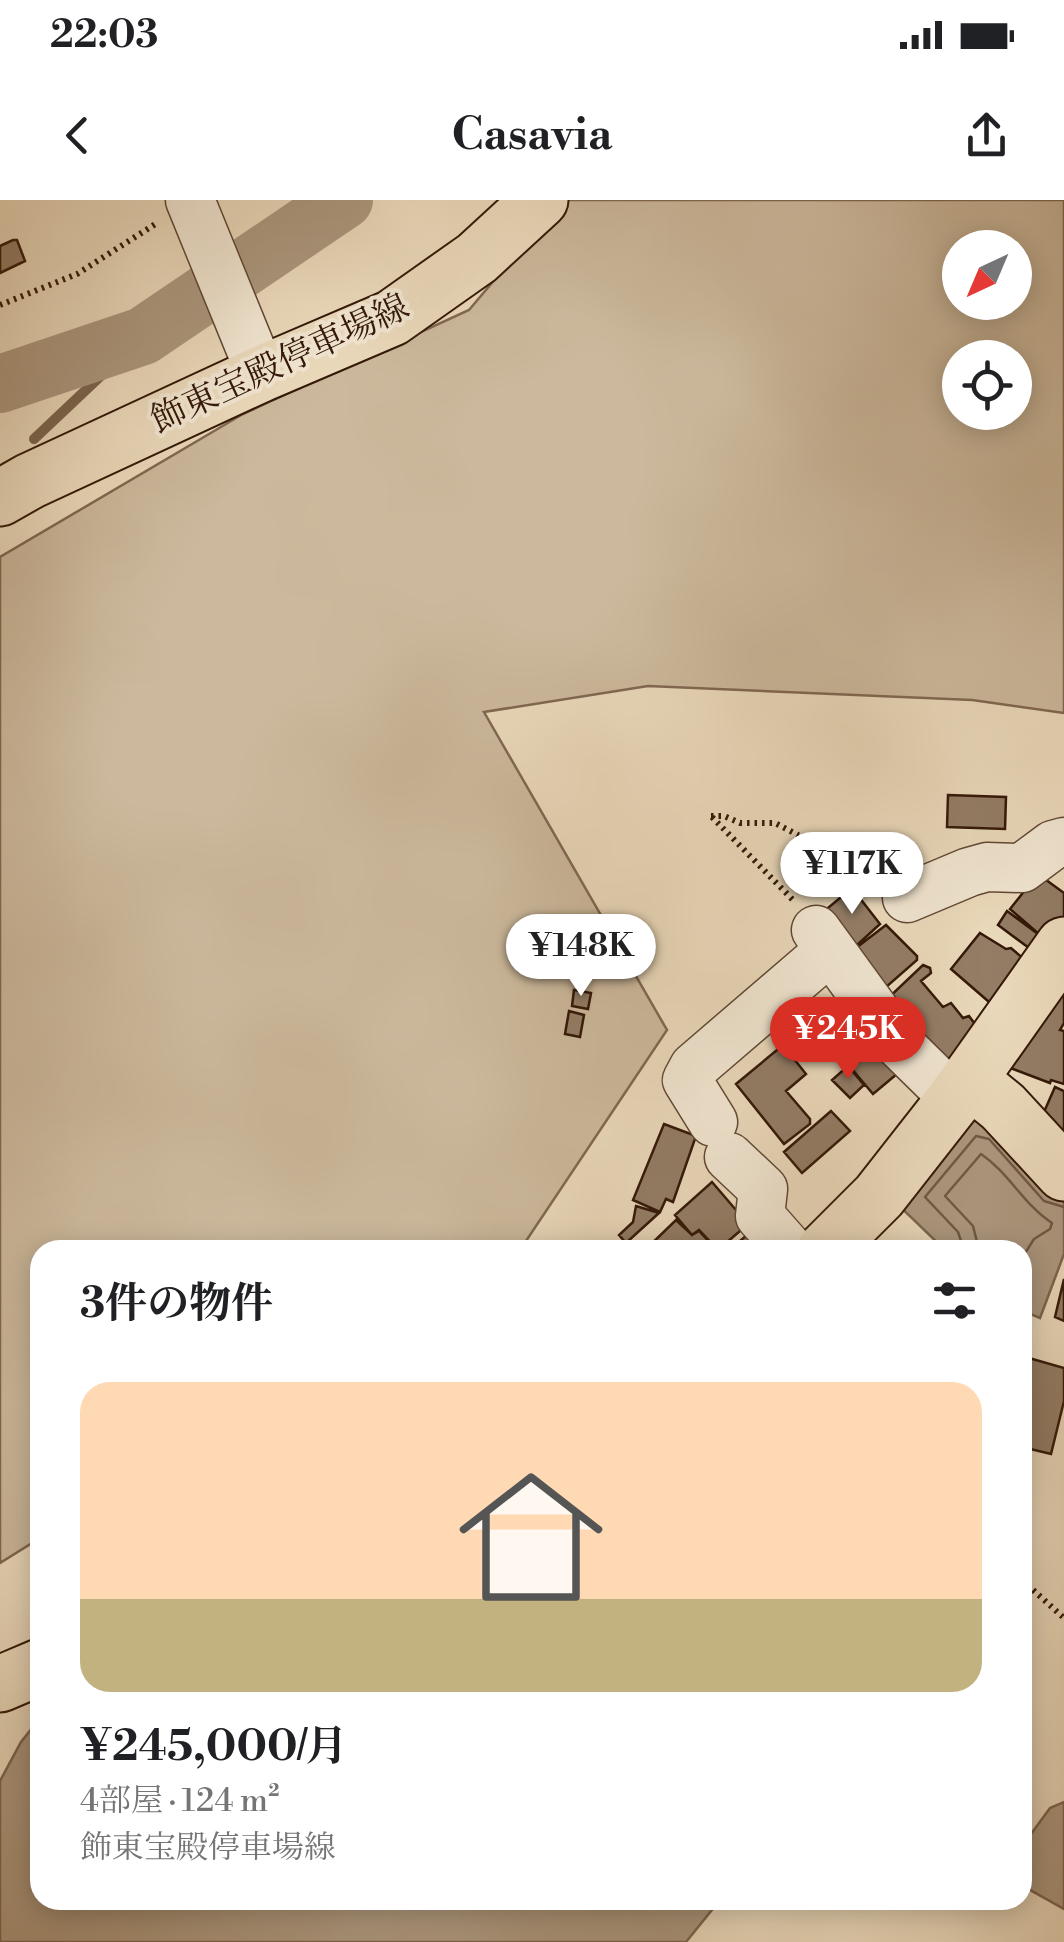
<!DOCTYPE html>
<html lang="ja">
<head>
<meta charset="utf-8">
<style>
  body { margin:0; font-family:"Libre Bodoni","Noto Serif JP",serif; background:#f2f2f2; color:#202124; height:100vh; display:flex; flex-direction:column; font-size:38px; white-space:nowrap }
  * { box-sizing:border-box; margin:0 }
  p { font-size:32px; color:#757577 }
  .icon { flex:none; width:55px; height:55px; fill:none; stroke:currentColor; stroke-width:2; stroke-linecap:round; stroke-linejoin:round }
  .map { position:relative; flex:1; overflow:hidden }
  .side { position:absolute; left:30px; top:1040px; width:1002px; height:670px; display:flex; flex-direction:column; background:#fff; border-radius:30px; box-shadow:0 5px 25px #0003 }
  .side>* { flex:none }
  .needle { width:65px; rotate:224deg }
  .controls { position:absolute; left:942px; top:30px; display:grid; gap:20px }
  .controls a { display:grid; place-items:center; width:90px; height:90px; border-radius:50%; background:#fff; box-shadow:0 5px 25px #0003; font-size:50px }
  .price { position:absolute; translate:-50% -85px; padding:0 22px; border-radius:35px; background:#fff; color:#222; font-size:32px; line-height:65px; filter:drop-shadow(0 2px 5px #0008) }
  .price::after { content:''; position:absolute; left:50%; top:60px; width:30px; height:22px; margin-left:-15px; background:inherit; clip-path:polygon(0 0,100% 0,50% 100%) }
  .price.selected { background:#d93025; color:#fff }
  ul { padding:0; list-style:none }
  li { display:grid; align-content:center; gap:20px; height:530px; padding:0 50px }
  li span { display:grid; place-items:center; height:310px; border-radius:30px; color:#555 }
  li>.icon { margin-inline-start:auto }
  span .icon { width:180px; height:180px; fill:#fffc; stroke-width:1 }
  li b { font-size:42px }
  h2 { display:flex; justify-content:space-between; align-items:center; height:120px; padding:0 50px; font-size:42px }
  .status { display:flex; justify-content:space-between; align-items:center; height:70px; padding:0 50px; background:#fff; direction:ltr }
  .status svg { height:28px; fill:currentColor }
  header { display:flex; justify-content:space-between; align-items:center; height:130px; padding:0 50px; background:#fff; font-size:45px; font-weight:800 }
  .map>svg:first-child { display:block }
</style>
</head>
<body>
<div class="status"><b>22:03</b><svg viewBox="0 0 49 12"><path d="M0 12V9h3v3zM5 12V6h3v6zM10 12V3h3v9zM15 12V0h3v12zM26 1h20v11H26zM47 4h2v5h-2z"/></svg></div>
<header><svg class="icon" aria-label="back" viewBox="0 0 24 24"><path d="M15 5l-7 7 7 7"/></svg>Casavia<svg class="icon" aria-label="share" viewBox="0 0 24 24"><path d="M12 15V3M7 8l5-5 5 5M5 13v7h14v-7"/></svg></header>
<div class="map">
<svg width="1064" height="1742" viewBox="0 0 1064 1742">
  <rect width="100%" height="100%" fill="#ebdabc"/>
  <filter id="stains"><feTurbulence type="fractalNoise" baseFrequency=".002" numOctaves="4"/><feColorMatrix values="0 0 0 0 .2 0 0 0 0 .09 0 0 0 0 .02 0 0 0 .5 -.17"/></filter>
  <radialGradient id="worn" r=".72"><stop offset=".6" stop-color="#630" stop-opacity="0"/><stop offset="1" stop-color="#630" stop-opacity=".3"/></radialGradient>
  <path fill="#ccb99d" stroke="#806852" stroke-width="2.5" fill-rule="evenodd" d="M562 0H1064V513L972 500 648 486 484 512 667 830 520 1050H40V1338L0 1363V357L243 214 469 110ZM960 48H1015V102H960ZM960 158H1015V212H960Z"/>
  <path fill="#ac987f" stroke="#7c654f" stroke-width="2.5" d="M973 911 1064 990V1054L1040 1118 1023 1111 1022 1050H945L892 999Z
    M40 1518V1700H720L686 1742H0V1581L21 1542Z
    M1064 1602V1709L1023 1686V1645L1050 1608Z"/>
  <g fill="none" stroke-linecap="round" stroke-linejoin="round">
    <path stroke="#705844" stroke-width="2.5" d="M964 1050 958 1032 925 997 976 936 989 939 1044 1001 1064 1007
      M979 1050 973 1026 945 996 981 954C1009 973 1024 1005 1052 1023L1050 1029 1034 1039 1022 1058"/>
    <path stroke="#7c654f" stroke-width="10" d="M34 239 143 136"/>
    <path stroke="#ac987f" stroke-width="58" d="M0 184 143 136 344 0"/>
  </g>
  <path fill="#937d66" stroke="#331808" stroke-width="2.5" d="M13 40H17L25 61 0 73V46Z
    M948 595 1006 597 1005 629 947 627Z
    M1038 674 1064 693V720L1047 741 1010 709Z
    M852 688 880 724 856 746 823 712Z
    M1007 711 1038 734 1029 748 998 725Z
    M886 725 917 756V760L885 788 856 748Z
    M980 733 1006 749 1011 748 1025 760 996 808 951 769Z
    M923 765 930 768 931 773 921 781 943 807 951 803 963 818 969 816 983 835 946 878 885 801Z
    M1064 783V823L1060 830 1064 831V884L1051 880 1050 883 997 863Z
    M574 790 591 793 588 809 572 806Z
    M569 811 584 815 580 837 565 834Z
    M868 828 904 868 873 894 846 862 856 852 851 844Z
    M840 834 855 852 846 861 829 843Z
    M783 845 806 874 786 891 810 919V924L784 944 736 884Z
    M848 866 864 885 850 898 832 880Z
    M1055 887 1064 891V940L1040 921Z
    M831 911 850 931 802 973 784 952Z
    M664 924 696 936 673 1002 666 999 660 1012 633 1000Z
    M712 982 748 1024 718 1050 699 1030 692 1035 675 1015Z
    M636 1006 659 1013 626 1043 619 1035 633 1022Z
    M676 1020 692 1035 699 1031 712 1045 707 1050H645Z
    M752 1031 768 1050H729Z
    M1064 1079V1121L1055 1117Z
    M1022 1156 1064 1168V1201L1051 1254 1022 1247Z"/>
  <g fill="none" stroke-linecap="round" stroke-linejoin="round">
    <defs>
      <path id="minor" d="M190 0 261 174
        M907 698 969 672 987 667 1022 668 1053 645 1064 642
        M816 730 899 844 955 899
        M713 922 687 880 694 867 829 751
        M729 957 763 989 760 1016 790 1050"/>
      <path id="major" d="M0 298 30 281 261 174 392 118 477 58 540 0
        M970 880 1003 907 1064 973
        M825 1050 879 996 955 899 1064 745
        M0 1484 40 1467"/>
    </defs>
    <use href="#minor" stroke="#614835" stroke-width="51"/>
    <use href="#major" stroke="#331808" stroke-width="59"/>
    <path stroke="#331808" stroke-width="6" stroke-dasharray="2.5 5" stroke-linecap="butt" d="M0 105 77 74 157 23
      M711 616H724L740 623H775L798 635 839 645 918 650
      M712 617 794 701
      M1022 1380 1064 1418"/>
    <use href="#minor" stroke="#f2e7d3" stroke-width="48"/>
    <use href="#major" stroke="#ebdabc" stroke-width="55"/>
  </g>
  <g text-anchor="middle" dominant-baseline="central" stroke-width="8" stroke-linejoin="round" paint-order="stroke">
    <g font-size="35" fill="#331808" stroke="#f2e7d3">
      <text transform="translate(280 164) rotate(-25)">飾東宝殿停車場線</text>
    </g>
  </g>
  <rect width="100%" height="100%" filter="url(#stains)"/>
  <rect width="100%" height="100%" fill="url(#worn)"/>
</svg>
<div class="controls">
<a><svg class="needle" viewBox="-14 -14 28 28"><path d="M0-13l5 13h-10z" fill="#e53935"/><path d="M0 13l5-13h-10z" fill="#757577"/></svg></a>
<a><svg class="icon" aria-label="locate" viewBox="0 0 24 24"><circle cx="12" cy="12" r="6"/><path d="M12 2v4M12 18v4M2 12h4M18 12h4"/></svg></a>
</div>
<b class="price" style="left:852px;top:717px">¥117K</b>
<b class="price" style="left:581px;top:799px">¥148K</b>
<b class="price selected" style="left:848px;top:882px">¥245K</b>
<section class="side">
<h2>3件の物件<svg class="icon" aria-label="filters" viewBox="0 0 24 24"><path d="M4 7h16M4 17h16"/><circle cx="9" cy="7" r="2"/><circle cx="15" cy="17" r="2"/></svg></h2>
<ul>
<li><span style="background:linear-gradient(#ffd9b3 70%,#c2b280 0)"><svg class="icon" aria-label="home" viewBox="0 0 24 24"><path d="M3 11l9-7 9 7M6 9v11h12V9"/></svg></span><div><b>¥245,000/月</b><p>4部屋 · 124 m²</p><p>飾東宝殿停車場線</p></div></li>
</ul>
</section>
</div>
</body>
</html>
